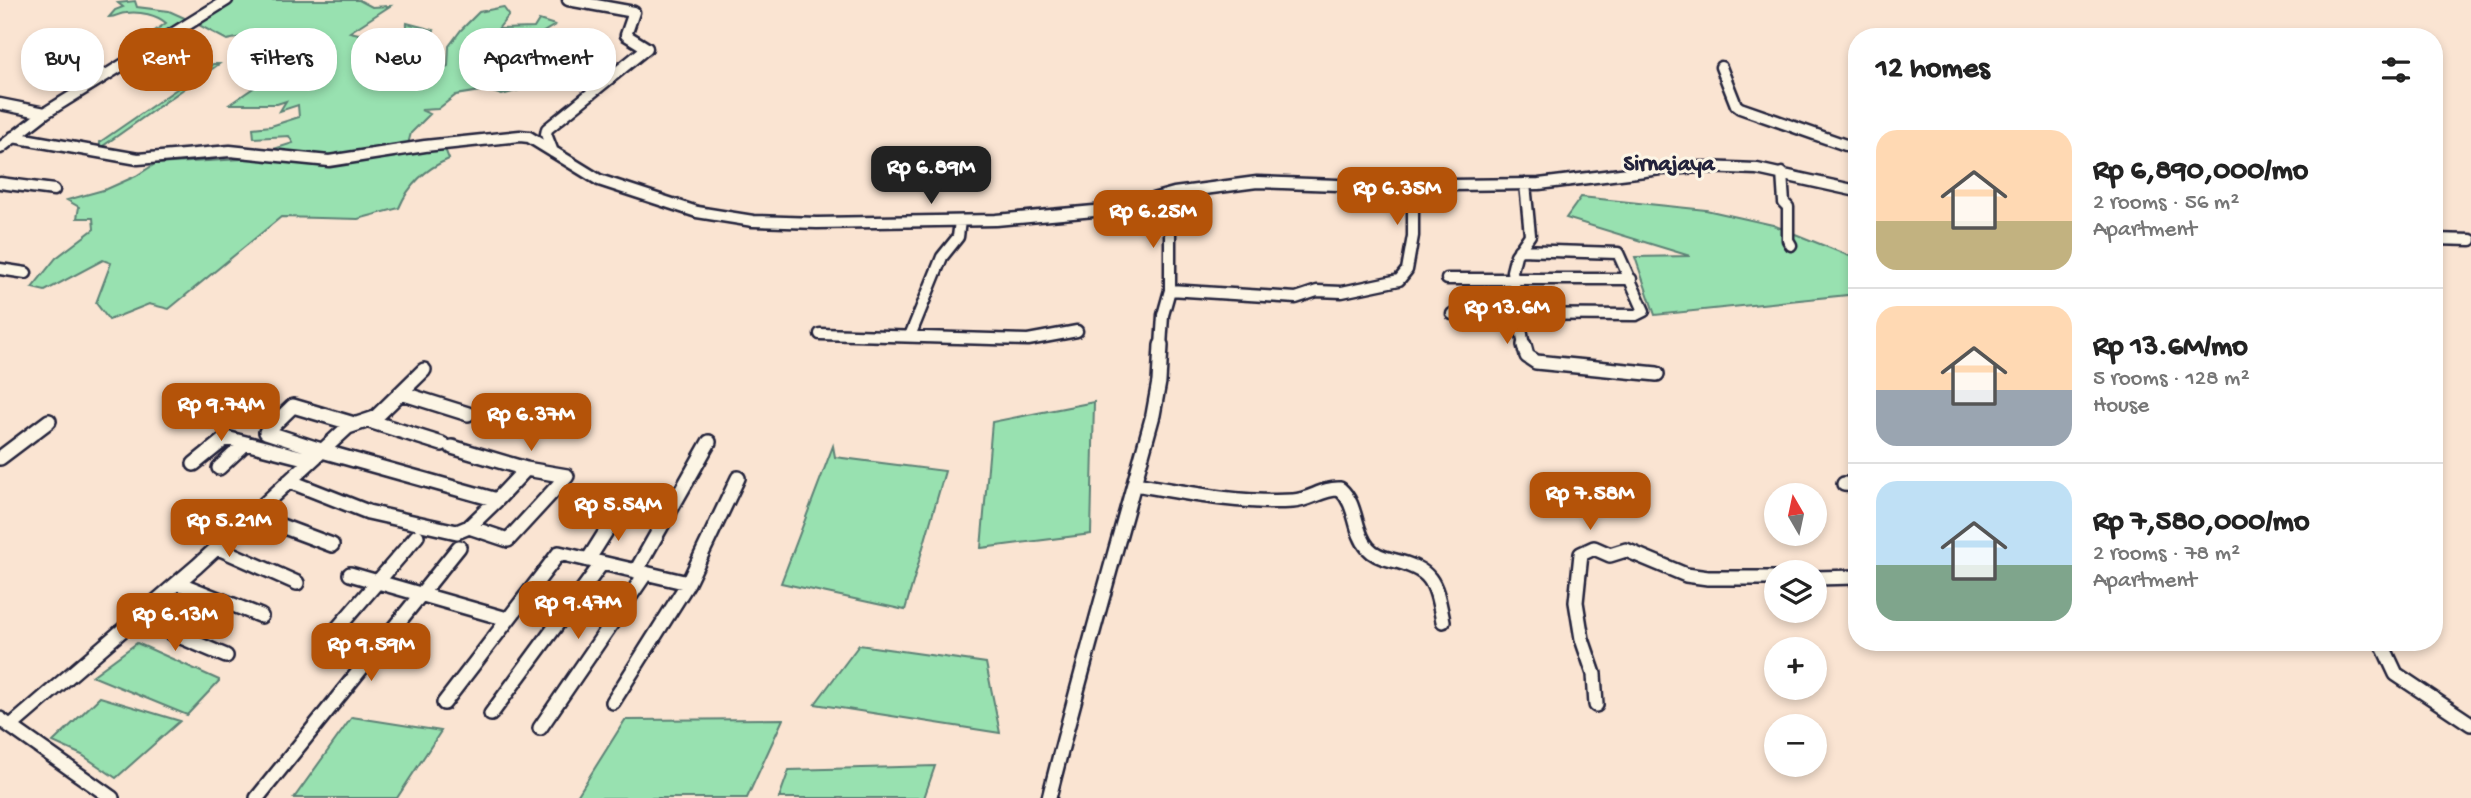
<!DOCTYPE html>
<html lang="en">
<head>
<meta charset="utf-8">
<style>
  body { margin:0; font-family:"Gochi Hand",sans-serif; background:#f6f6f6; color:#222; height:100vh; display:flex; flex-direction:column; font-size:26px; white-space:nowrap }
  * { box-sizing:border-box; margin:0 }
  p { font-size:23px; color:#767676 }
  .icon { flex:none; width:38px; height:38px; fill:none; stroke:currentColor; stroke-width:2; stroke-linecap:round; stroke-linejoin:round }
  .map { position:relative; flex:1; overflow:hidden }
  .panel { position:absolute; left:1848px; top:28px; width:595px; height:623px; display:flex; flex-direction:column; background:#fff; border-radius:28px; box-shadow:0 4px 10px #0003 }
  .panel>* { flex:none }
  .hud { position:absolute; left:21px; top:28px; width:665px; height:63px; display:flex; gap:14px }
  .needle { width:46px; rotate:351deg }
  .buttons { position:absolute; left:1764px; top:483px; display:grid; gap:14px }
  .buttons a { display:grid; place-items:center; width:63px; height:63px; border-radius:50%; background:#fff; box-shadow:0 4px 10px #0003; font-size:35px }
  .price { position:absolute; translate:-50% -60px; padding:0 16px; border-radius:14px; background:#b45309; color:#fff; font-size:23px; line-height:46px; filter:drop-shadow(0 2px 4px #0008) }
  .price::after { content:''; position:absolute; left:50%; top:42px; width:21px; height:16px; margin-left:-10px; background:inherit; clip-path:polygon(0 0,100% 0,50% 100%) }
  .price.current { background:#222; color:#fff }
  ul { padding:0; list-style:none }
  li { display:flex; align-items:center; gap:21px; height:175px; padding:0 28px }
  li+li { border-top:2px solid #e0e0e0 }
  li span { display:grid; place-items:center; flex:none; width:196px; height:140px; border-radius:21px; color:#555 }
  li>.icon { margin-inline-start:auto }
  span .icon { width:84px; height:84px; fill:#fffc; stroke-width:1 }
  li b { font-size:30px }
  h2 { display:flex; justify-content:space-between; align-items:center; height:84px; padding:0 28px; font-size:30px }
  .pill { padding:0 24px; border-radius:28px; background:#fff; box-shadow:0 4px 10px #0003; font-size:24px; line-height:63px }
  .pill.current { background:#b45309; color:#fff }
  .map>svg:first-child { display:block }
</style>
</head>
<body>
<div class="map">
<svg width="2471" height="798" viewBox="0 0 2471 798">
  <rect width="100%" height="100%" fill="#fae4d2"/>
  <filter id="ink" filterUnits="userSpaceOnUse"><feTurbulence type="fractalNoise" baseFrequency=".0143" numOctaves="2"/><feDisplacementMap in="SourceGraphic" scale="14" xChannelSelector="R" yChannelSelector="G"/><feConvolveMatrix kernelMatrix="1 2 1 2 8 2 1 2 1" color-interpolation-filters="sRGB"/></filter>
  <g filter="url(#ink)">
    <path fill="#98e1b0" stroke="#5d8276" stroke-width="2" d="M233 0H359L372 7 390 6 350 32 394 42 406 34 407 23 434 30 421 50 433 74 448 66 449 46 461 30 479 12 503 7 509 15 498 29 534 28 539 20 555 25 520 46 484 52 468 70 482 72 506 56 511 61 509 71 540 68 554 62 582 61 594 57 608 65 588 84 576 74 502 95 486 90 456 95 438 109 421 110 430 114 411 133 408 144 445 149 449 159C425 169 409 184 399 208L358 219 281 217 169 309 149 304 109 320 96 303 111 263 103 260 45 291 32 288 56 258 94 229 93 218H77L79 207 67 200 107 189 136 176 155 164 242 159 293 143 289 136 254 138 253 128 271 126 299 117 298 105 280 111 286 101 277 104H230L262 82 269 72H295L300 61 283 47 269 45V34L261 33 227 40 195 23Z
      M135 1 137 7 169 11 189 20 157 40 146 37 166 23C157 15 140 11 126 13 119 13 117 17 109 17L115 10 123 7 118 3Z
      M213 64H219L100 148V142Z
      M1581 197 1706 210 1773 225 1857 259V294L1655 315 1635 257 1690 256 1566 218Z
      M1094 402 1091 534 981 548 992 422Z
      M833 446 835 457 945 471 905 610 781 583Z
      M137 643 219 680V681L187 715 92 676Z
      M859 645 986 663 1000 733 815 704Z
      M100 697 180 721 116 778 82 755 53 742Z
      M352 717 441 731 397 798H294Z
      M783 719 747 798H576L625 720Z
      M935 766 924 798H779L789 770Z"/>
    <g fill="none" stroke-linecap="round" stroke-linejoin="round">
      <defs>
        <path id="street-far1" d="M76 67 106 75
          M1721 67 1736 105 1740 108 1857 149
          M0 104 45 113
          M13 137 138 159 230 151 329 161 425 146 520 136 529 137 599 180 697 212 753 221 817 223 996 220 1116 209 1174 193 1257 182 1365 186 1539 184 1661 169 1703 167 1757 169 1857 191
          M0 148 45 113 227 0
          M553 152 546 134 547 129 647 48 626 35 634 12 568 0
          M1782 173 1784 203 1788 207V240L1791 245
          M0 183 54 190
          M2434 239 2471 240
          M0 269 26 273
          M1447 279H1631
          M1170 290 1296 298 1317 291 1342 292 1399 280 1407 270 1413 236V185
          M1452 314 1636 315 1644 311 1618 253 1519 250
          M820 334 1028 340 1077 331
          M910 336 942 257 958 237 960 221
          M1161 347 1163 315 1170 290V207L1174 193
          M1524 347 1512 271 1516 255 1530 235 1525 184"/>
        <path id="street" d="M1524 345 1527 356 1536 362 1657 374
          M401 393 468 414
          M369 421 442 444
          M452 447 526 469 497 500
          M318 449 266 432 293 406 354 424
          M0 458 49 421
          M194 464 226 438 312 460
          M219 468 246 443
          M289 481 368 512 457 532 469 527 497 500 322 451
          M1135 484C1187 493 1240 504 1293 501 1310 500 1323 488 1340 489 1358 505 1353 531 1368 548 1374 555 1383 558 1392 560 1434 570 1435 582 1443 621
          M1844 484 1857 485
          M252 515 332 545
          M469 527 508 540 567 476 526 469
          M216 547 297 583
          M588 560 620 509
          M636 571 709 442
          M350 574 507 619
          M1815 578 1857 577
          M178 583 261 616
          M136 618 226 656
          M330 637 417 536
          M2381 642 2396 674 2471 724
          M613 702 688 583 738 478
          M444 703 559 553 688 583
          M1596 705 1594 674 1582 639 1576 602 1581 554 1594 548 1610 555 1626 550 1686 575 1708 578H1776
          M491 714 602 563
          M0 719 112 798
          M11 726 197 566 348 427 375 418 424 370
          M540 728 646 573
          M257 798 459 547
          M1049 798C1081 670 1118 543 1153 415L1159 382 1161 345"/>
      </defs>
      <use href="#street-far1" stroke="#22223b" stroke-width="15"/>
      <use href="#street" stroke="#22223b" stroke-width="18"/>
      <use href="#street-far1" stroke="#fcf5e5" stroke-width="10"/>
      <use href="#street" stroke="#fcf5e5" stroke-width="13"/>
    </g>
  </g>
  <g text-anchor="middle" dominant-baseline="central" stroke-width="6" stroke-linejoin="round" paint-order="stroke">
    <g font-size="23" font-weight="bold" fill="#22223b" stroke="#fcf5e5">
      <text x="1669" y="165">Sirnajaya</text>
    </g>
  </g>
</svg>
<div class="buttons">
<a><svg class="needle" viewBox="-14 -14 28 28"><path d="M0-13l5 13h-10z" fill="#e53935"/><path d="M0 13l5-13h-10z" fill="#767676"/></svg></a>
<a><svg class="icon" aria-label="layers" viewBox="0 0 24 24"><path d="M12 4l9 5-9 5-9-5zM3 14l9 5 9-5"/></svg></a>
<a>+</a>
<a>−</a>
</div>
<b class="price current" style="left:931px;top:206px">Rp 6.89M</b>
<b class="price" style="left:1397px;top:227px">Rp 6.35M</b>
<b class="price" style="left:1153px;top:250px">Rp 6.25M</b>
<b class="price" style="left:1507px;top:346px">Rp 13.6M</b>
<b class="price" style="left:221px;top:443px">Rp 9.74M</b>
<b class="price" style="left:531px;top:453px">Rp 6.37M</b>
<b class="price" style="left:1590px;top:532px">Rp 7.58M</b>
<b class="price" style="left:618px;top:543px">Rp 5.54M</b>
<b class="price" style="left:229px;top:559px">Rp 5.21M</b>
<b class="price" style="left:578px;top:641px">Rp 9.47M</b>
<b class="price" style="left:175px;top:653px">Rp 6.13M</b>
<b class="price" style="left:371px;top:683px">Rp 9.59M</b>
<div class="hud">
<a class="pill">Buy</a>
<a class="pill current">Rent</a>
<a class="pill">Filters</a>
<a class="pill">New</a>
<a class="pill">Apartment</a>
</div>
<section class="panel">
<h2>12 homes<svg class="icon" aria-label="filters" viewBox="0 0 24 24"><path d="M4 7h16M4 17h16"/><circle cx="9" cy="7" r="2"/><circle cx="15" cy="17" r="2"/></svg></h2>
<ul>
<li><span style="background:linear-gradient(#ffd9b3 65%,#c2b280 0)"><svg class="icon" aria-label="home" viewBox="0 0 24 24"><path d="M3 11l9-7 9 7M6 9v11h12V9"/></svg></span><div><b>Rp 6,890,000/mo</b><p>2 rooms · 56 m²</p><p>Apartment</p></div></li>
<li><span style="background:linear-gradient(#ffd9b3 60%,#9aa5b1 0)"><svg class="icon" aria-label="home" viewBox="0 0 24 24"><path d="M3 11l9-7 9 7M6 9v11h12V9"/></svg></span><div><b>Rp 13.6M/mo</b><p>5 rooms · 128 m²</p><p>House</p></div></li>
<li><span style="background:linear-gradient(#bfe0f5 60%,#7fa58c 0)"><svg class="icon" aria-label="home" viewBox="0 0 24 24"><path d="M3 11l9-7 9 7M6 9v11h12V9"/></svg></span><div><b>Rp 7,580,000/mo</b><p>2 rooms · 78 m²</p><p>Apartment</p></div></li>
</ul>
</section>
</div>
</body>
</html>
